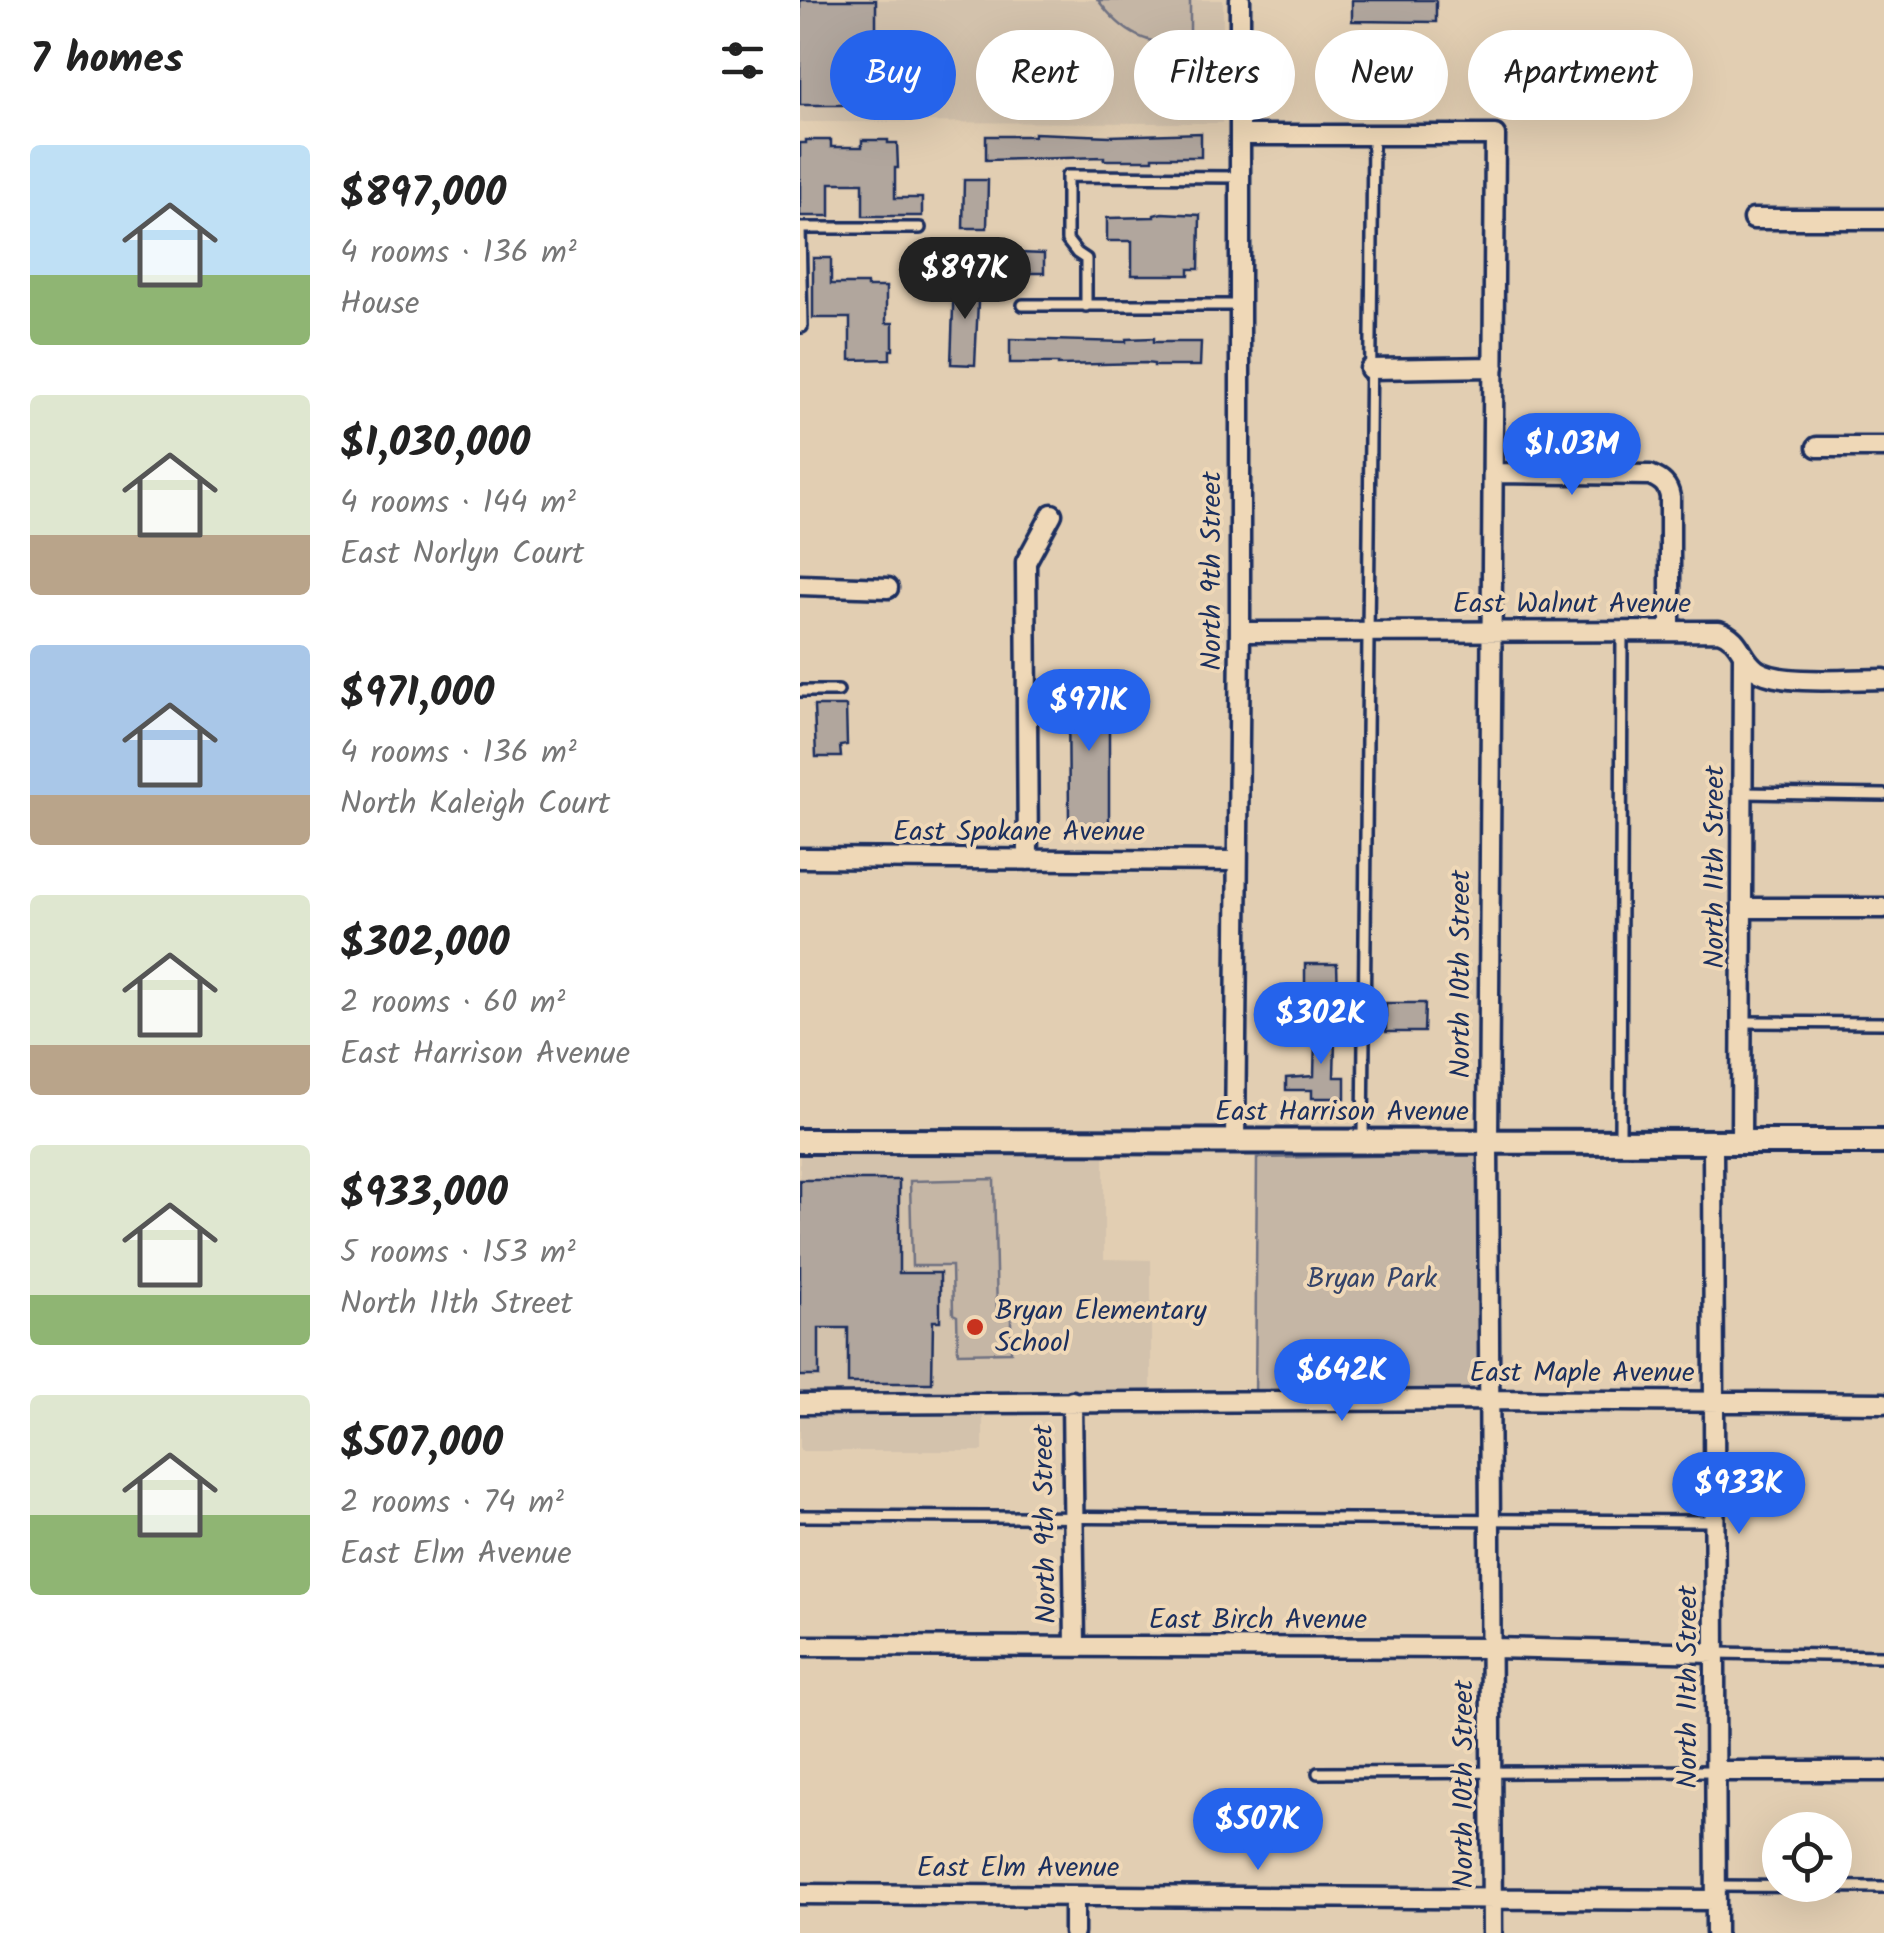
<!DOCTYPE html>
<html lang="en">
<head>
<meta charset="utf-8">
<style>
  body { margin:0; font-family:Kalam,sans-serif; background:#f6f6f6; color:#222; height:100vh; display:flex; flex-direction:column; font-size:38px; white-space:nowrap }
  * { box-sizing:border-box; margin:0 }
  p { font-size:32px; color:#767676 }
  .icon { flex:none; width:55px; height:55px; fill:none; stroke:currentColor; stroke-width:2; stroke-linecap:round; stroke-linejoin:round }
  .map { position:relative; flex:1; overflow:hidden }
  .side { display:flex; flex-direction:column; background:#fff; width:800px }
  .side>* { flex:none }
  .top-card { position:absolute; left:30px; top:30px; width:902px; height:90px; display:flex; gap:20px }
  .buttons { position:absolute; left:962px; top:1812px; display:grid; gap:20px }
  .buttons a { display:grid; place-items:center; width:90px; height:90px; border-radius:50%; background:#fff; box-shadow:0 10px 40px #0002; font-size:50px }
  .price { position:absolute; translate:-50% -85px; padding:0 22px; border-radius:35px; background:#2563eb; color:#fff; font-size:32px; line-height:65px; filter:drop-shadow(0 2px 5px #0008) }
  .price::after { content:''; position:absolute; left:50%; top:60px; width:30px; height:22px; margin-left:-15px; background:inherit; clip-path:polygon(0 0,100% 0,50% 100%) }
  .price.active { background:#222; color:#fff }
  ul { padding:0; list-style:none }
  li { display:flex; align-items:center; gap:30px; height:250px; padding:0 30px }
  li span { display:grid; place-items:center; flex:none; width:280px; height:200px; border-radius:10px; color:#555 }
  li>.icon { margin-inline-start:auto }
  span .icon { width:120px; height:120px; fill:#fffc; stroke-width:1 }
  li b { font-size:42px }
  h2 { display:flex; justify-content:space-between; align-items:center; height:120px; padding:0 30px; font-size:42px }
  .pill { padding:0 35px; border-radius:45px; background:#fff; box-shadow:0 10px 40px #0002; font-size:35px; line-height:90px }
  .pill.active { background:#2563eb; color:#fff }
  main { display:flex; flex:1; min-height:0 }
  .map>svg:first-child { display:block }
</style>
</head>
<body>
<main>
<section class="side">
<h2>7 homes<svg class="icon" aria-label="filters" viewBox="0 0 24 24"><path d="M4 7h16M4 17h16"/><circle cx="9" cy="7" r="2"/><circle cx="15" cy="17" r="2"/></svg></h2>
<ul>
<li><span style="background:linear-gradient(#bfe0f5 65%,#8fb573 0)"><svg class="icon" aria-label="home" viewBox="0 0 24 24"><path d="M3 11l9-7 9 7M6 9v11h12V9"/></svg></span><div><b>$897,000</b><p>4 rooms · 136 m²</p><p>House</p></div></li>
<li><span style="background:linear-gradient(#dfe7d0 70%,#b9a48a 0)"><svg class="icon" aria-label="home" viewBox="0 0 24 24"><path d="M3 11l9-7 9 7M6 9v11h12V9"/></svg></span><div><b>$1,030,000</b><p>4 rooms · 144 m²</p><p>East Norlyn Court</p></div></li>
<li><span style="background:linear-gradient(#a9c7e8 75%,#b9a48a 0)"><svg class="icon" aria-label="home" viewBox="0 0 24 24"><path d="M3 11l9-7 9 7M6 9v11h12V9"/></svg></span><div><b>$971,000</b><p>4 rooms · 136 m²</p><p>North Kaleigh Court</p></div></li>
<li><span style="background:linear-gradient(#dfe7d0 75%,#b9a48a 0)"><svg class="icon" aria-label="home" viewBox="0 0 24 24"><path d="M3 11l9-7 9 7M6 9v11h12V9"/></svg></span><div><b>$302,000</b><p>2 rooms · 60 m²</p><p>East Harrison Avenue</p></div></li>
<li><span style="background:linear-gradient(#dfe7d0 75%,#8fb573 0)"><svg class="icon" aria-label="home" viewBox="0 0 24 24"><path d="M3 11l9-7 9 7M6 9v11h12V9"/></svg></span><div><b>$933,000</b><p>5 rooms · 153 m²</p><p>North 11th Street</p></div></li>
<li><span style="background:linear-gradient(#dfe7d0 60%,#8fb573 0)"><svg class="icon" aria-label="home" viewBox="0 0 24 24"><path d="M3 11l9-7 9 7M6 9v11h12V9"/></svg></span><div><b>$507,000</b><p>2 rooms · 74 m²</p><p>East Elm Avenue</p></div></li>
</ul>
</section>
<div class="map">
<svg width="1084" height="1933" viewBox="0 0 1084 1933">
  <rect width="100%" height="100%" fill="#e2ceb2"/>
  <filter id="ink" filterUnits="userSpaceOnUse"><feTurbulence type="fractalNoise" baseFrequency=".01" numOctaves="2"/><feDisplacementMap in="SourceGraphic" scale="20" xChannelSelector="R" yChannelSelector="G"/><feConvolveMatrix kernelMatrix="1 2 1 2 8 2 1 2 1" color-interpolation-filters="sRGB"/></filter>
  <g filter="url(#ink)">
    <path fill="#d3c2ac" d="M0 0H423L422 123 0 122Z
      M0 1150 304 1152V1259L351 1260V1394L183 1396V1451H0Z"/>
    <path fill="#c5b6a5" stroke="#707282" stroke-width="2.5" d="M298 0H390V45C346 45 324 35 298 0Z
      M686 1154 690 1400 455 1401 457 1158Z
      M194 1179 197 1314H211V1352L158 1353 157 1316 153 1314 152 1266H112L110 1181Z"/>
    <path fill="#b1a69d" stroke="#1b2f5e" stroke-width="2.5" d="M0 0H76V44H135V105H0Z
      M552 0H636V22L552 21Z
      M234 133 310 136 401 133V157H353V160H304V157L186 160V136H234Z
      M6 140H31V147H62V140H88V143H97L98 168H95V198H122V216H63V183H30V216H0V143H6Z
      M164 180H188L187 228H163Z
      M362 213 400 215 399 269H389V275H332V241H307V218L354 217V215Z
      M218 253 244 254V273H213V254Z
      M13 258H31V284H67V287H86V323H93V350H90V359L50 360V318H13Z
      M154 281H179L175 365 151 364Z
      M354 338V342H401L400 366H354V364L346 363 258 365V363H210V339L326 342V339Z
      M309 680V828H284V823H269L268 686 292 685V681Z
      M14 706H46L47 745 40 746 41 757H16Z
      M505 964H537L538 994H505Z
      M586 1003H625L624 1032H586Z
      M510 1019H529L528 1040H535L534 1077H545V1098H512V1090H486V1078L514 1076 515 1036H510Z
      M0 1180H99V1273H140V1321H133L132 1383H48V1328H19V1376H0Z"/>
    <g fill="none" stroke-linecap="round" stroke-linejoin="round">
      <defs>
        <path id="service" d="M0 228 2 327H0
          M1 228H120
          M223 305H440
          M286 306V259L277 253 267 240V176L440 177
          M0 691H38
          M943 793 1084 795
          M942 1022 1084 1023
          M563 1138 573 136
          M820 1138 822 631
          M0 1516 915 1521
          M915 1653 1084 1656
          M518 1773 915 1771
          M916 1886 1084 1887"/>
        <path id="minor" d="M440 135H695L688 1142 692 1933
          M953 219H1084
          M570 369 694 367
          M1017 447H1084
          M694 473 850 475C862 480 868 485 870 497V631
          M0 585 88 588
          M440 632 919 631C942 639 940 658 957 670 980 686 1054 679 1084 679
          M0 858 437 861
          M228 860 226 562 252 514
          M942 908H1084
          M941 1141 943 654
          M435 1142 440 632V0
          M913 1142 916 1933
          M272 1401 275 1646
          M0 1404 690 1400 1084 1403
          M0 1646 692 1648 915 1653
          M916 1771H1084
          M0 1894 916 1900
          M274 1896V1933"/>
        <path id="tertiary" d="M0 1141 1084 1142"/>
      </defs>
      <use href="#service" stroke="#1b2f5e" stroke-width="16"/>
      <use href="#minor" stroke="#1b2f5e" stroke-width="25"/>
      <use href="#tertiary" stroke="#1b2f5e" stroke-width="30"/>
      <use href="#service" stroke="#efd8b7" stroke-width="9"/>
      <use href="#minor" stroke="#efd8b7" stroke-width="18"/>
      <use href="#tertiary" stroke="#efd8b7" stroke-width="22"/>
    </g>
  </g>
  <circle fill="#c8321e" stroke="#efd8b7" stroke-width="4" cx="175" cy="1327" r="10"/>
  <g text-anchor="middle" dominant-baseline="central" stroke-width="8" stroke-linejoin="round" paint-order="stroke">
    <g font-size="28" fill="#1b2f5e" stroke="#efd8b7">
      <text transform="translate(412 571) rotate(-90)">North 9th Street</text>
      <text x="772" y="604">East Walnut Avenue</text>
      <text x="219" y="832">East Spokane Avenue</text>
      <text transform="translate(915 867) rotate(-90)">North 11th Street</text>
      <text transform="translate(661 974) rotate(-90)">North 10th Street</text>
      <text x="542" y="1112">East Harrison Avenue</text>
      <text x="782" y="1373">East Maple Avenue</text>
      <text transform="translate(246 1524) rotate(-91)">North 9th Street</text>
      <text x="458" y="1620">East Birch Avenue</text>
      <text transform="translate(888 1687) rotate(-90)">North 11th Street</text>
      <text transform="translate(664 1784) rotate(-90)">North 10th Street</text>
      <text x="218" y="1868">East Elm Avenue</text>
    </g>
    <g font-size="28" fill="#344369" stroke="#efd8b7">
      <text x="572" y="1279">Bryan Park</text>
    </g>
    <g font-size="28" fill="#1b2f5e" stroke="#efd8b7" text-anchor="start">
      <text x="195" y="1311">Bryan Elementary<tspan x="195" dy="32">School</tspan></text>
    </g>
  </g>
</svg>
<div class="buttons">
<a><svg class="icon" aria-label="locate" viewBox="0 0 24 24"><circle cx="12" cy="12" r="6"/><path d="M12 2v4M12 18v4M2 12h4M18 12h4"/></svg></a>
</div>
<b class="price active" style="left:165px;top:322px">$897K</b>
<b class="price" style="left:772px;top:498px">$1.03M</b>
<b class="price" style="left:289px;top:754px">$971K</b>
<b class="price" style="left:521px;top:1067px">$302K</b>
<b class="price" style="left:542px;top:1424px">$642K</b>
<b class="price" style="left:939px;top:1537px">$933K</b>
<b class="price" style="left:458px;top:1873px">$507K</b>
<div class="top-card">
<a class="pill active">Buy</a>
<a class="pill">Rent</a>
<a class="pill">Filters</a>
<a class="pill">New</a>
<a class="pill">Apartment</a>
</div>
</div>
</main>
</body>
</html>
